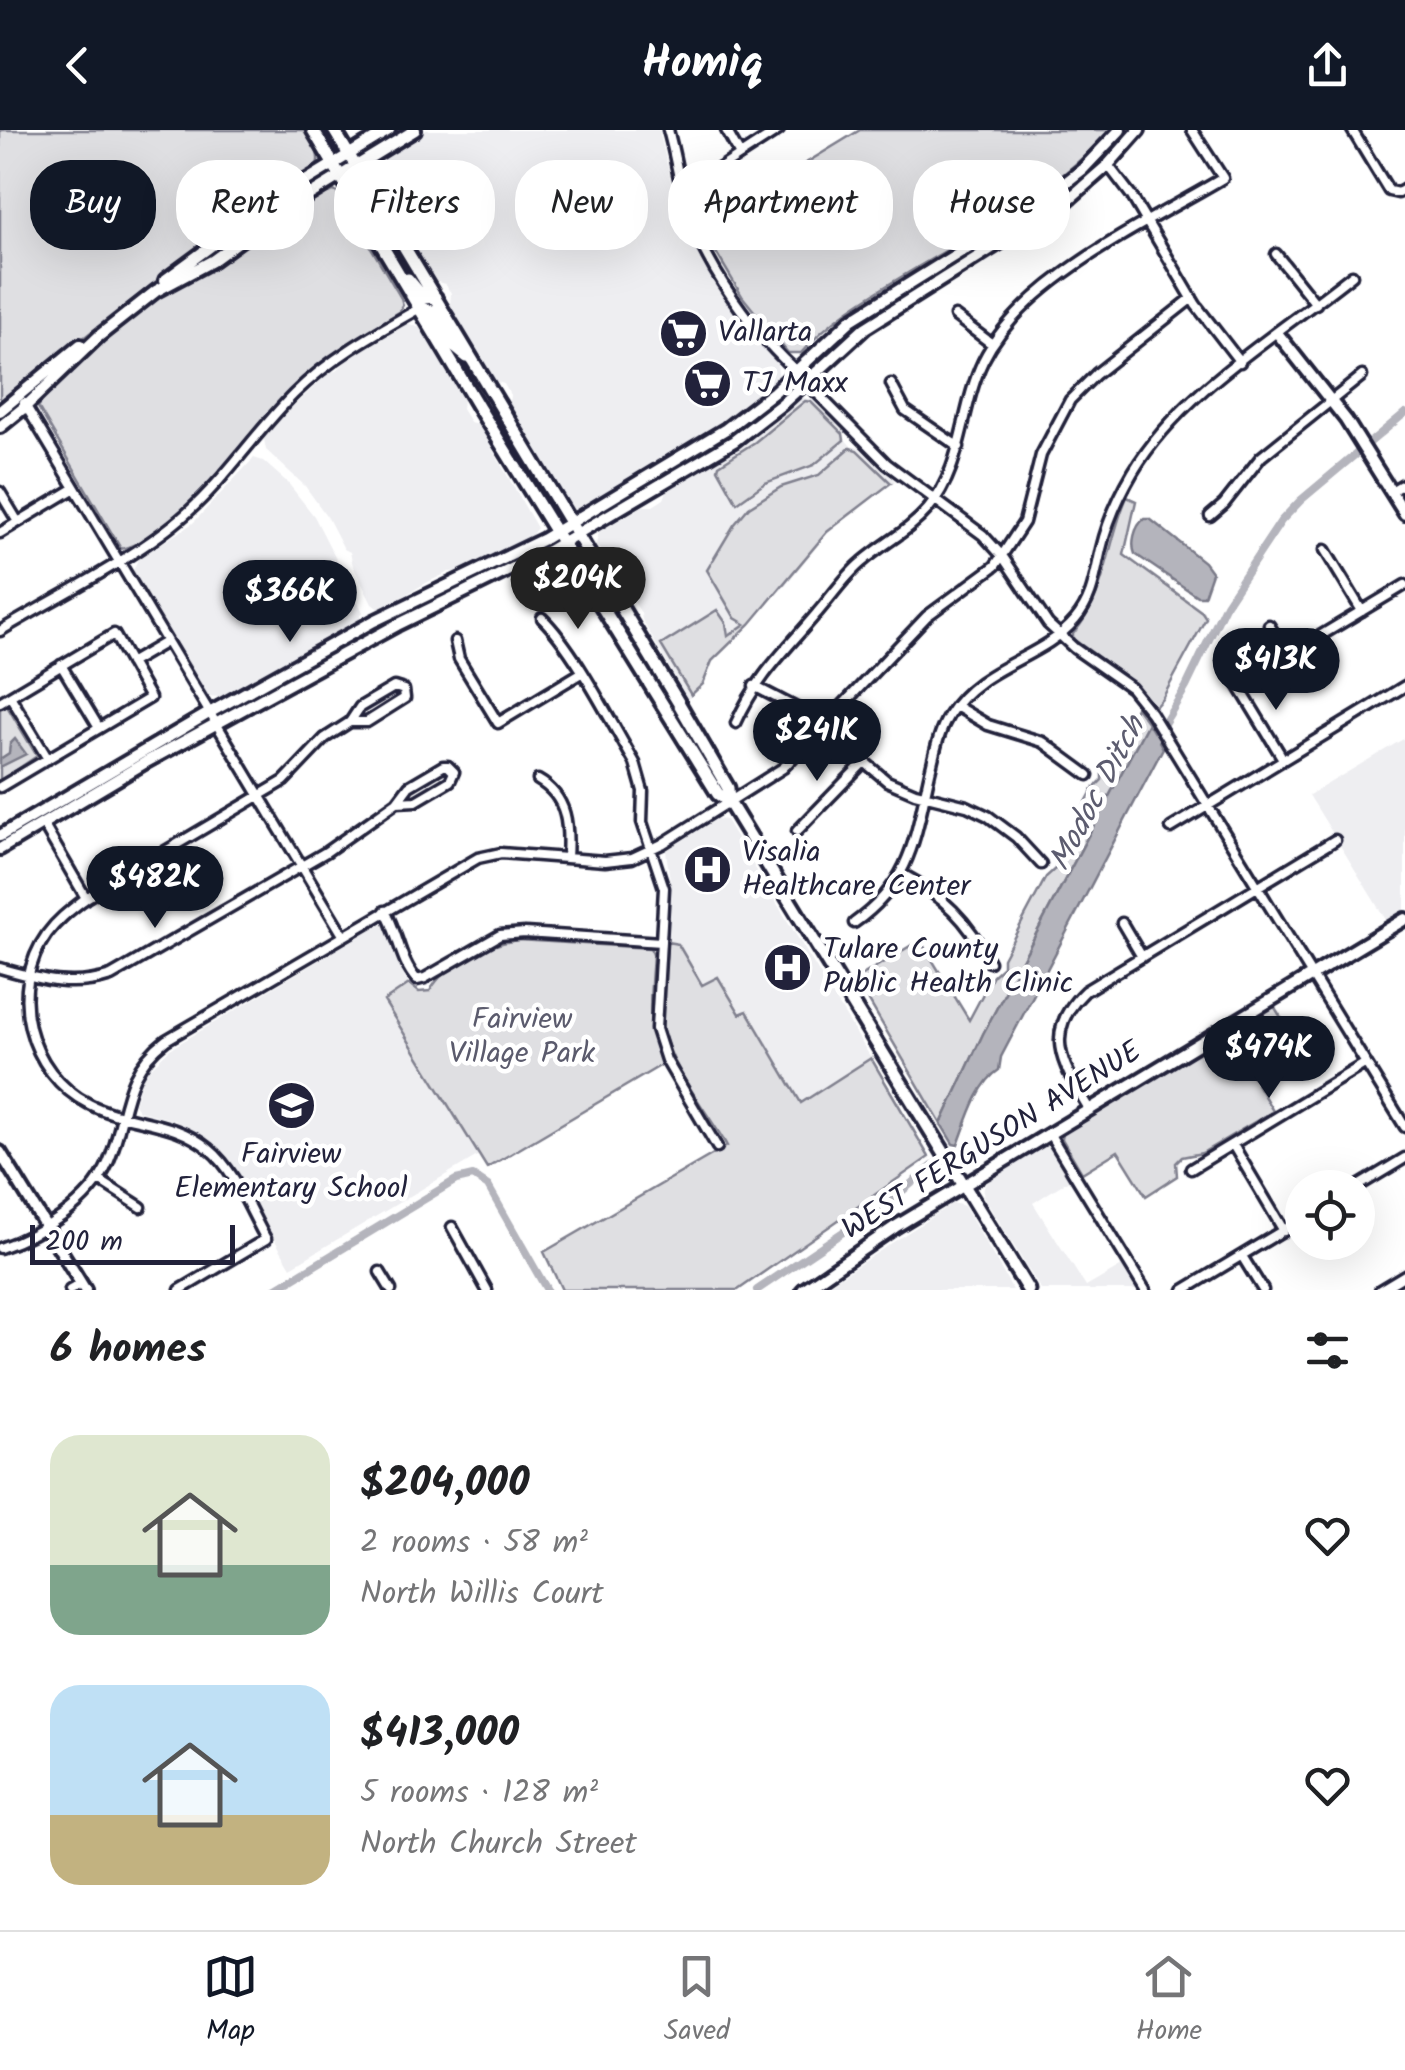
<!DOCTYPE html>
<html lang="en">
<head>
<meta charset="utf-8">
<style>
  body { margin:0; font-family:Kalam,sans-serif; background:#f2f2f2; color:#202124; height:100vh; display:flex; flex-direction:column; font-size:38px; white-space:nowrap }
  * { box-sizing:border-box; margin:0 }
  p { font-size:32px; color:#757577 }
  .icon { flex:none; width:55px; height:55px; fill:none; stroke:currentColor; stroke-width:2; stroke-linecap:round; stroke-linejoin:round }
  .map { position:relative; height:1160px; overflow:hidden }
  .details { display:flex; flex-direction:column; background:#fff; flex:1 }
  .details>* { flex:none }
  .banner { position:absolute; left:30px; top:30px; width:1345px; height:90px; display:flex; gap:20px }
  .fabs { position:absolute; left:1285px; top:1040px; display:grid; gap:20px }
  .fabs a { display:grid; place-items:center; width:90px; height:90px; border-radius:50%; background:#fff; box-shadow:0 10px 40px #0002; font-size:50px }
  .scale { position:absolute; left:30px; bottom:25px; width:205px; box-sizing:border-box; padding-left:10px; border:5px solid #22223b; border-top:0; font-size:28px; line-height:35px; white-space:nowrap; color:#22223b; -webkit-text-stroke:8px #fff; paint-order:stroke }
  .price { position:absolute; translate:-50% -85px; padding:0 22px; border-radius:35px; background:#111827; color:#fff; font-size:32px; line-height:65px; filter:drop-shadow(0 2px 5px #0008) }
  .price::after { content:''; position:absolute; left:50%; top:60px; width:30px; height:22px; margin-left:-15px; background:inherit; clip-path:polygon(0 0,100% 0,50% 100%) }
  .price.current { background:#222; color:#fff }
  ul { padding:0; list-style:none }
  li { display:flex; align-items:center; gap:30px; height:250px; padding:0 50px }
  li span { display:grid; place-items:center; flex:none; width:280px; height:200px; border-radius:30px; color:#555 }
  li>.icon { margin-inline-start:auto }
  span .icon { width:120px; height:120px; fill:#fffc; stroke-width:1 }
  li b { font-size:42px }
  h2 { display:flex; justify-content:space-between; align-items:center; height:120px; padding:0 50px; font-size:42px }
  .pill { padding:0 35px; border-radius:40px; background:#fff; box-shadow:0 10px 40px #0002; font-size:35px; line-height:90px }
  .pill.current { background:#111827; color:#fff }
  header { display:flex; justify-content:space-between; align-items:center; height:130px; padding:0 50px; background:#111827; color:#fff; font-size:45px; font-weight:700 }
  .tabs { display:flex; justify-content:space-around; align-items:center; height:140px; border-top:2px solid #e0e0e0; background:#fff; font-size:28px; color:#757577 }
  .tabs a { display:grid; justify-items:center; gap:5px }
  .tabs .current { color:#111827 }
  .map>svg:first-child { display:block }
</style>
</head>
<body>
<header><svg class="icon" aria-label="back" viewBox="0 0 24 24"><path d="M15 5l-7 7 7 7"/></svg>Homiq<svg class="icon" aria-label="share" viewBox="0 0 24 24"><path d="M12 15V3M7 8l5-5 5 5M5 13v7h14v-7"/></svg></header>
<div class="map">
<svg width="1405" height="1160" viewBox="0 0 1405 1160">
  <rect width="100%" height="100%" fill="#fff"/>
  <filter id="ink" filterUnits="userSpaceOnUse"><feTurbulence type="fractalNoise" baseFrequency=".01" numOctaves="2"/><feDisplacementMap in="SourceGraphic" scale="20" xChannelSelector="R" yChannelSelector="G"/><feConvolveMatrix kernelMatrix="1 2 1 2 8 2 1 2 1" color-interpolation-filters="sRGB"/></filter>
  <g filter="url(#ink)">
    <path fill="#eeeef1" d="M426 0H659L678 80 688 106 731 179 777 234 779 248 728 289 580 378 573 379 566 374 509 275 510 265 504 254 494 251 450 174 451 163 445 154 434 151 373 43 375 31Z
      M407 193 420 198 463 269 462 279 470 292 478 294 537 398 530 407 464 441 449 442 426 453 380 480 372 474 353 436 350 422 344 419 328 388 305 356 266 320 264 309 284 285 330 242 336 241 353 225Z
      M802 268 811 269 845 301 844 308 852 317H858L895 351 832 398 783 458 713 531 704 554 688 569 642 490 641 483 596 414 599 402 643 376H653L664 369 667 361 749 312Z
      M254 328 263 331 288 353 314 386 363 482 359 489 220 567 208 566 133 441 138 429 193 393Z
      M1405 608V779L1386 790 1309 665Z
      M717 689 726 690 871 928 801 973 747 881 740 885 702 856 678 814 667 812 671 758 666 721Z
      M380 794 385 795 404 847 409 854 384 871 479 1025 291 1137 221 1021 195 1001 173 990 139 981 134 974 144 944 170 919Z
      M1044 1015 1049 1017 1069 1050 1033 1073 1086 1157 1122 1136 1136 1160H1041L983 1066 984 1056 1000 1041Z
      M953 1073 964 1076 1013 1160H820Z"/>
    <path fill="#dfdfe2" stroke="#80808e" stroke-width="2.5" d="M0 0H304C311 12 323 24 316 38L241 85 0 273Z
      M860 0H1110C1055 62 982 99 911 141 871 165 832 187 801 223H788L742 166 701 97Z
      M334 61 340 65 401 168 403 175 399 182C353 210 309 240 271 280 231 323 182 404 121 419L38 277C63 240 129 181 168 158 189 147 211 140 230 126 261 104 296 69 334 61Z
      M805 271 811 272 843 304 844 310 814 335 765 353 737 373 718 339 719 335 755 312Z
      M850 318 857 320 891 353 827 402 750 494 712 531 703 554 691 565 661 515 717 480 726 493 728 506 745 494 735 488 707 440 734 395 749 377 781 357 819 345Z
      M1127 367 1136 371 1124 425 1202 482 1206 488 1162 569 1154 578 1126 547 1073 509V504C1107 466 1107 412 1127 367Z
      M7 576 37 626 0 651V578Z
      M1136 577 1148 593 983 904 941 994 856 849 920 810 969 890 993 845 1003 836V828L1046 747 1056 738 1055 730 1093 659 1102 650V642Z
      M518 810 650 818 653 824C651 863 644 898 663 934L487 1038 384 871 409 854 419 862 430 861C445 833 489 814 518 810Z
      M667 812 678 814 702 855 718 847 740 884 747 881 801 973 871 928 929 1027 738 1160H562L544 1122 727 1016C708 982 664 930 662 891 661 865 666 838 667 812Z
      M1274 876 1297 913 1250 942 1273 981 1202 1023 1182 1027 1176 1033 1177 1046 1146 1066 1118 1021 1082 1043 1062 1009 1063 1004Z"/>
    <path fill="#b4b4bc" stroke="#7a7a88" stroke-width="2.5" d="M1144 389H1150L1204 432 1212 443 1204 466H1197L1135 424C1131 414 1134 397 1144 389Z
      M1148 593 1163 618 1001 927 999 940C977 954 967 992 958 1015L953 1014 941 994 983 904Z
      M15 609 26 624 0 637V629L9 623 10 614Z"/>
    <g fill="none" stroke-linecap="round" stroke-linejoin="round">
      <path stroke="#b4b4bc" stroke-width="8" d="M1153 612 1186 557 1226 474 1281 391 1301 370 1405 283
        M274 1160 456 1050 473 1046 488 1056 547 1160
        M757 1160 895 1067 935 1034"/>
      <defs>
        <path id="street" d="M668 0C676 27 679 56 688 83 709 141 750 199 796 241
          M726 0 740 25
          M1352 0 1389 61 1398 63 1405 59
          M1108 35 1131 65 1196 175 1240 232
          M681 53 714 42 779 0
          M1276 124 1316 174
          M955 186 992 214
          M806 252 887 334 983 405 1003 427 1048 494 1074 518 1131 558 1151 583 1405 997
          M891 254 905 280 959 317
          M24 273 343 805
          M1391 361 1405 353
          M0 362 18 392
          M1210 386 1224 374 1261 327 1362 246
          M0 403 75 358
          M1325 420 1362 481
          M542 488C575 520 610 591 635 633L643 661 642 692 664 758 656 899 666 930 717 1017
          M1269 495 1288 525
          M0 501C58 466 138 427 187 383 227 347 256 302 294 264 330 228 376 203 420 178
          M455 511 459 529 498 593 581 543
          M130 533 166 512
          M61 535 99 598
          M754 556 808 584 887 651 915 663 967 676 988 686 1016 707 1041 734
          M10 566 48 629
          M0 572 114 504 150 568 0 657
          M956 576 988 595 1043 612 1088 645
          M736 593C757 546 785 521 817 483 832 466 845 446 862 432 884 413 909 401 928 379 964 336 960 279 983 231 1023 149 1146 94 1223 48L1192 0
          M1283 629 1238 555 1405 455
          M538 650C568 667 569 696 567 728
          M43 694 86 768
          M1171 698 1405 556
          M797 701 863 633
          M902 744C942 765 969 791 989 832
          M385 781C398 802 400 832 417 850L425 848 500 805 525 803 661 812
          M854 793C912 752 915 707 930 642 935 622 938 603 949 585 980 535 1041 530 1075 490 1093 469 1095 445 1101 419 1107 393 1119 366 1133 342 1181 261 1279 204 1352 145
          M1122 793 1142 827
          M0 838C39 849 71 859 111 846L326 722 397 672 416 671 450 651 454 642 448 636H443L409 656 397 672
          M1089 979C1063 935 1041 903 1085 861L1335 710
          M1049 1003 1145 1160
          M1233 1015 1284 1101
          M1191 1039 1366 933
          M99 1050 141 1077
          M1355 1058 1405 1028
          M452 1097 487 1160
          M0 1118C41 1104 90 1074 108 1033 128 986 120 945 166 910L478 728 501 723 605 731 632 728 662 714 783 638 927 486 995 436 1024 392 1041 325 1070 270 1096 244 1192 168
          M1242 1126 1263 1160
          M380 1142 391 1160
          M70 1160 81 1154
          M180 1160 266 1109C250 1081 235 1040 209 1019 174 989 127 994 89 974 28 943 7 860 47 804 58 789 72 779 86 768L284 651 325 608 350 592H367L405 568 404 560 394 557 360 577 350 592
          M1184 1160 1302 1089
          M1380 1160 1405 1145"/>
        <path id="secondary" d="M165 150 268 74 389 0
          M1278 204 1346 290 1405 384
          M0 281 80 215
          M0 297 26 276 99 206 156 161 212 131 270 89 415 0
          M0 706 209 583 374 491 544 409 726 299 774 262 851 190 1042 71 1083 39 1120 0
          M0 719 146 632 397 495 548 421 734 311 782 274 865 198 1068 70 1108 35 1139 0
          M0 1022 85 1160
          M803 1160 895 1097 1405 789"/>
        <path id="primary" d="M313 0 479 278 718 664 729 672 1028 1160
          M334 0 678 572 728 658 729 672
          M408 149 424 168 435 167
          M420 178 432 181 456 218 467 227"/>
      </defs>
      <use href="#street" stroke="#22223b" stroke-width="15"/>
      <use href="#secondary" stroke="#22223b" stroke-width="18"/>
      <use href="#primary" stroke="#22223b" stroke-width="19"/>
      <use href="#street" stroke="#fff" stroke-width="8"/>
      <use href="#secondary" stroke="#fff" stroke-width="10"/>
      <use href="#primary" stroke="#fff" stroke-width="11"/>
    </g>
  </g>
  <defs>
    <symbol id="supermarket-disc" viewBox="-11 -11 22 22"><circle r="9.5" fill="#22223b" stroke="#fff"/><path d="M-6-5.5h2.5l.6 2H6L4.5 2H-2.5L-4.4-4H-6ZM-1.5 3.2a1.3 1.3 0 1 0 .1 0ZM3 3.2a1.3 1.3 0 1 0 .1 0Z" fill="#fff"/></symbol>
    <symbol id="hospital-disc" viewBox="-11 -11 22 22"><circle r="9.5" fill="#22223b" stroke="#fff"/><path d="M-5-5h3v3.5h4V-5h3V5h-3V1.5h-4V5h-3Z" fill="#fff"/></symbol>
    <symbol id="school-disc" viewBox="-11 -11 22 22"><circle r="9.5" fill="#22223b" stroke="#fff"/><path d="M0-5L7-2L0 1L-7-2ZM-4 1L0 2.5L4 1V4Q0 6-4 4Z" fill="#fff"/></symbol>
  </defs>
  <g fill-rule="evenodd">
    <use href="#supermarket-disc" x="656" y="176" width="55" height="55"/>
    <use href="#supermarket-disc" x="680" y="226" width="55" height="55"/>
    <use href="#hospital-disc" x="680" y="712" width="55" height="55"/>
    <use href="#hospital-disc" x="760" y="810" width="55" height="55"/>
    <use href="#school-disc" x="264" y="948" width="55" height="55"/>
  </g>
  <g text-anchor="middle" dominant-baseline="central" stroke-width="9" stroke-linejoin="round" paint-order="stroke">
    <g font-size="30" fill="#22223b" stroke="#fff" text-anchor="start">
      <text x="718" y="203">Vallarta</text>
      <text x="742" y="254">TJ Maxx</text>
      <text x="742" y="723">Visalia<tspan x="742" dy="34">Healthcare Center</tspan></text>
      <text x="823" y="820">Tulare County<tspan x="823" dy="34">Public Health Clinic</tspan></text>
      <text x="291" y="1025" text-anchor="middle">Fairview<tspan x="291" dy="34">Elementary School</tspan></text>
    </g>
    <g font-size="30" fill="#5b5b6d" stroke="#fff">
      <text x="522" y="890">Fairview<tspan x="522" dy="34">Village Park</tspan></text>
    </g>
    <g font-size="30" fill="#22223b" stroke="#fff">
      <text transform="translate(992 1011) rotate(-32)">WEST FERGUSON AVENUE</text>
    </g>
    <g font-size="32" font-style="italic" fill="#5c5c6f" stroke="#fff">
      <text transform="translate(1098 664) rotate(-62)">Modoc Ditch</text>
    </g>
  </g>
</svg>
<div class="fabs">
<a><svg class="icon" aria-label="locate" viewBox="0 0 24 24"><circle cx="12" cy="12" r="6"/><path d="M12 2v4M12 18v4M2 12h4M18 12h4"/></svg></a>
</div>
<div class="scale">200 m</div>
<b class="price current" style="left:578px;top:502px">$204K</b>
<b class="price" style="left:290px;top:515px">$366K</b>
<b class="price" style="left:1276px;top:583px">$413K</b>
<b class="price" style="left:817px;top:654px">$241K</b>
<b class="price" style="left:155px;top:801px">$482K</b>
<b class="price" style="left:1269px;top:971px">$474K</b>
<div class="banner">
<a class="pill current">Buy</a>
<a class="pill">Rent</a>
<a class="pill">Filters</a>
<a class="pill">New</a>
<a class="pill">Apartment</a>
<a class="pill">House</a>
</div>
</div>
<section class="details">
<h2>6 homes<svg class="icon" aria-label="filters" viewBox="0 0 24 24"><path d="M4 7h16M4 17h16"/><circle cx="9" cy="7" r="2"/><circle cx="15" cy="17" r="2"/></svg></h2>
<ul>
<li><span style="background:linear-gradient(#dfe7d0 65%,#7fa58c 0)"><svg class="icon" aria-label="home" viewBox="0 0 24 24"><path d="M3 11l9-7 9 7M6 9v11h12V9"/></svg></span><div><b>$204,000</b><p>2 rooms · 58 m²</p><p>North Willis Court</p></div><svg class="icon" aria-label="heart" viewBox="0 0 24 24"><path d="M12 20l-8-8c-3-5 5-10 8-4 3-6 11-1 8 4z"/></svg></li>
<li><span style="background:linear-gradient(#bfe0f5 65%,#c2b280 0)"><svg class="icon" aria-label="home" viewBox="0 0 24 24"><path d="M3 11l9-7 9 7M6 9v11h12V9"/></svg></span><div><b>$413,000</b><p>5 rooms · 128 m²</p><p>North Church Street</p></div><svg class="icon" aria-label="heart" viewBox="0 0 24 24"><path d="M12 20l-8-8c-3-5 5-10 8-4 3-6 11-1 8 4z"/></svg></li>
</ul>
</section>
<nav class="tabs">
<a class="current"><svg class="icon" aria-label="map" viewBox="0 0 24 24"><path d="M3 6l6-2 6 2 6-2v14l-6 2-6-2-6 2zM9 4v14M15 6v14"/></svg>Map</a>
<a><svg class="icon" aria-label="saved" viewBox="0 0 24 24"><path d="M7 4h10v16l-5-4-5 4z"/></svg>Saved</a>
<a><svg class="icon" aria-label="home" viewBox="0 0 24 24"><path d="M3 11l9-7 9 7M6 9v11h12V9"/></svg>Home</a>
</nav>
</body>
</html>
